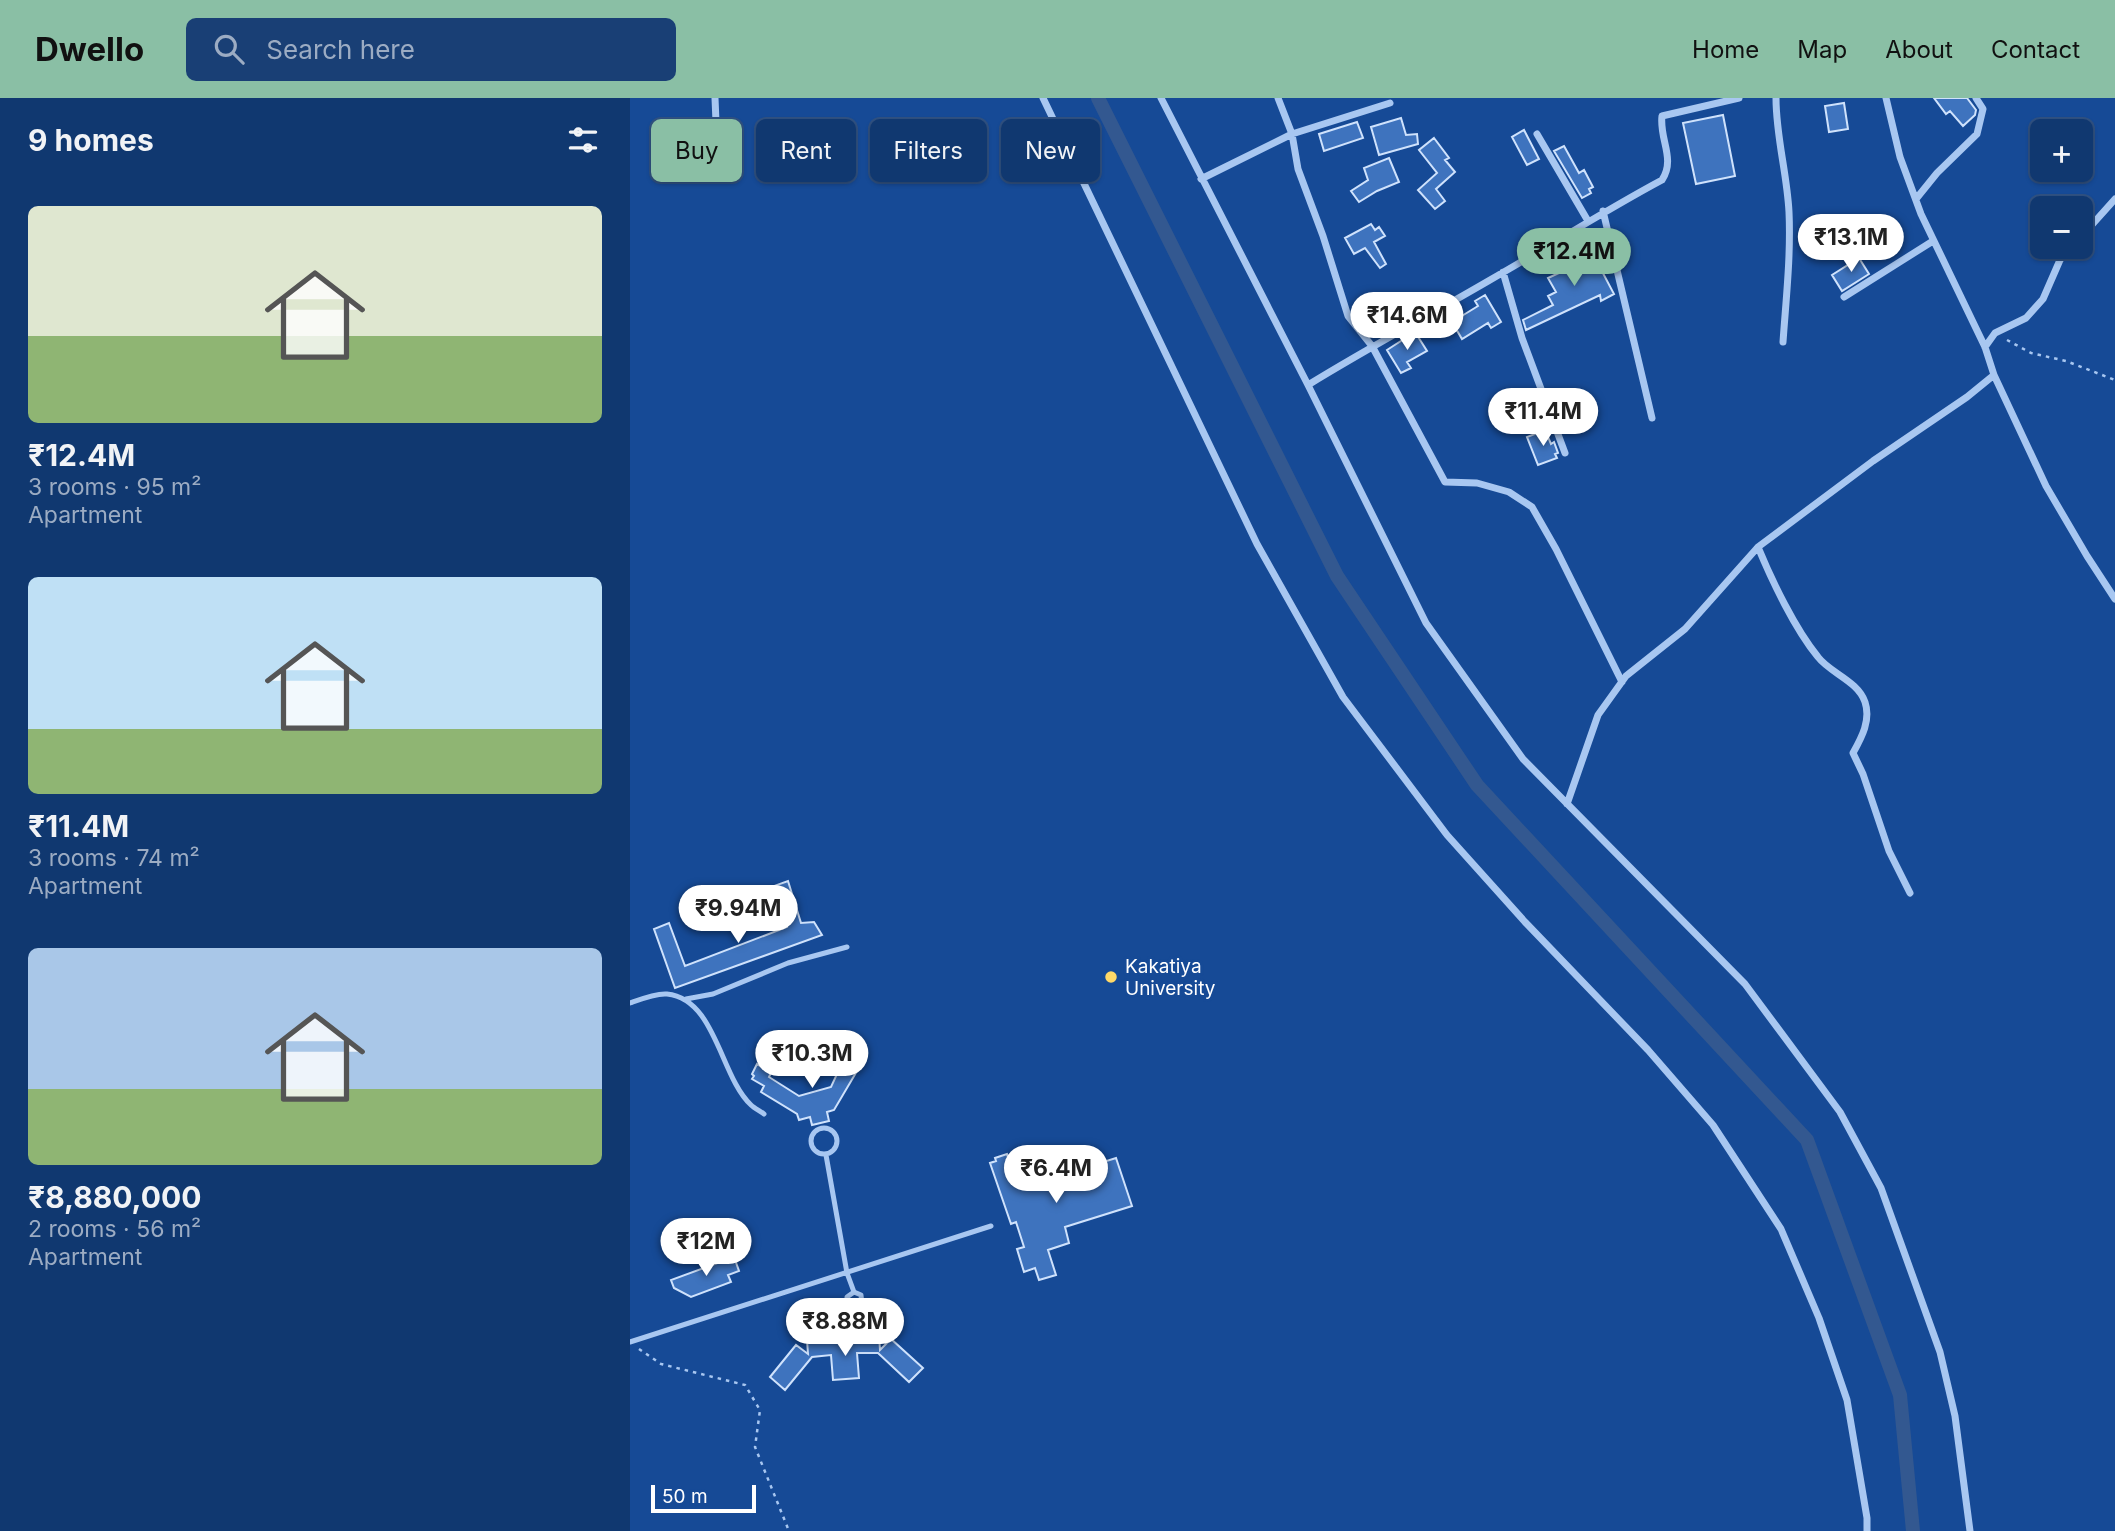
<!DOCTYPE html>
<html lang="en">
<head>
<meta charset="utf-8">
<style>
  body { margin:0; font-family:Inter,sans-serif; background:#193f75; color:#f1f3f6; height:100vh; display:flex; flex-direction:column; font-size:26px; white-space:nowrap }
  * { box-sizing:border-box; margin:0 }
  p { font-size:23px; color:#9cacc3 }
  .icon { flex:none; width:38px; height:38px; fill:none; stroke:currentColor; stroke-width:2; stroke-linecap:round; stroke-linejoin:round }
  .map { position:relative; flex:1; overflow:hidden }
  .panel { display:flex; flex-direction:column; background:#103870; width:630px }
  .panel>* { flex:none }
  .hud { position:absolute; left:21px; top:21px; width:665px; height:63px; display:flex; gap:14px }
  .fabs { position:absolute; left:1400px; top:21px; display:grid; gap:14px }
  .fabs a { display:grid; place-items:center; width:63px; height:63px; border-radius:10px; background:#103870; box-shadow:0 2px 5px #0004,0 0 0 2px #305283; font-size:35px }
  .scale { position:absolute; left:21px; bottom:18px; width:105px; box-sizing:border-box; padding-left:7px; border:4px solid #fff; border-top:0; font-size:19px; line-height:24px; white-space:nowrap; color:#fff; -webkit-text-stroke:5px #164a96; paint-order:stroke }
  .price { position:absolute; translate:-50% -60px; padding:0 16px; border-radius:24px; background:#fff; color:#222; font-size:23px; line-height:46px; filter:drop-shadow(0 2px 4px #0008) }
  .price::after { content:''; position:absolute; left:50%; top:42px; width:21px; height:16px; margin-left:-10px; background:inherit; clip-path:polygon(0 0,100% 0,50% 100%) }
  .price.selected { background:#8abfa5; color:#111 }
  ul { padding:0; list-style:none }
  li { display:grid; align-content:center; gap:14px; height:371px; padding:0 28px }
  li span { display:grid; place-items:center; height:217px; border-radius:10px; color:#555 }
  li>.icon { margin-inline-start:auto }
  span .icon { width:126px; height:126px; fill:#fffc; stroke-width:1 }
  li b { font-size:30px }
  h2 { display:flex; justify-content:space-between; align-items:center; height:84px; padding:0 28px; font-size:30px }
  .chip { padding:0 24px; border-radius:10px; background:#103870; box-shadow:0 2px 5px #0004,0 0 0 2px #305283; font-size:24px; line-height:63px }
  .chip.selected { background:#8abfa5; color:#111 }
  header { display:flex; align-items:center; gap:42px; box-sizing:border-box; height:98px; padding:0 35px; background:#8abfa5; color:#111 }
  header strong { font-size:33px }
  nav { display:flex; gap:38px; margin-inline-start:auto; font-size:24px }
  .search { width:490px; height:63px; background:#193f75; display:flex; align-items:center; gap:18px; box-sizing:border-box; padding:0 24px; border-radius:10px; color:#9cacc3; font-size:26px }
  main { display:flex; flex:1; min-height:0 }
  .map>svg:first-child { display:block }
</style>
</head>
<body>
<header>
<strong>Dwello</strong>
<div class="search"><svg class="icon" aria-label="search" viewBox="0 0 24 24"><circle cx="10" cy="10" r="6"/><path d="M15 15l6 6"/></svg>Search here</div>
<nav><a>Home</a><a>Map</a><a>About</a><a>Contact</a></nav>
</header>
<main>
<section class="panel">
<h2>9 homes<svg class="icon" aria-label="filters" viewBox="0 0 24 24"><path d="M4 7h16M4 17h16"/><circle cx="9" cy="7" r="2"/><circle cx="15" cy="17" r="2"/></svg></h2>
<ul>
<li><span style="background:linear-gradient(#dfe7d0 60%,#8fb573 0)"><svg class="icon" aria-label="home" viewBox="0 0 24 24"><path d="M3 11l9-7 9 7M6 9v11h12V9"/></svg></span><div><b>₹12.4M</b><p>3 rooms · 95 m²</p><p>Apartment</p></div></li>
<li><span style="background:linear-gradient(#bfe0f5 70%,#8fb573 0)"><svg class="icon" aria-label="home" viewBox="0 0 24 24"><path d="M3 11l9-7 9 7M6 9v11h12V9"/></svg></span><div><b>₹11.4M</b><p>3 rooms · 74 m²</p><p>Apartment</p></div></li>
<li><span style="background:linear-gradient(#a9c7e8 65%,#8fb573 0)"><svg class="icon" aria-label="home" viewBox="0 0 24 24"><path d="M3 11l9-7 9 7M6 9v11h12V9"/></svg></span><div><b>₹8,880,000</b><p>2 rooms · 56 m²</p><p>Apartment</p></div></li>
</ul>
</section>
<div class="map">
<svg width="1485" height="1433" viewBox="0 0 1485 1433">
  <rect width="100%" height="100%" fill="#164a96"/>
  <g fill="none" stroke-linecap="round" stroke-linejoin="round">
    <path stroke="#335890" stroke-width="14" d="M468 0 707 478 847 687 1177 1042 1270 1297 1283 1433"/>
  </g>
  <path fill="#3e73be" stroke="#cfe2fc" stroke-width="2" d="M1304 0H1337L1346 12 1345 17 1333 28 1320 13 1316 16Z
    M1214 5 1218 31 1199 34 1195 8Z
    M1093 17 1105 78 1066 86 1053 25Z
    M771 20 776 37 787 36 788 46 749 57 741 29Z
    M727 24 733 40 694 53 689 36Z
    M894 32 909 61 897 67 882 39Z
    M804 40 819 60 815 62 825 74 806 91 815 103 805 111 788 92 807 75 789 52Z
    M934 48 949 75 954 72 963 89 959 91 961 95 952 100 924 53Z
    M759 60 769 84 747 93 729 104 721 93 738 82 734 70Z
    M741 126 745 132 749 129 755 138 744 144 756 166 750 170 735 150 724 156 715 140Z
    M956 143 984 196 971 203 970 197 896 232 893 222 923 207 918 198 926 194 918 180 955 163 946 149Z
    M1229 160 1239 176 1212 193 1202 177Z
    M855 197 871 224 861 230 858 225 832 241 822 224 848 208 845 203Z
    M785 234 797 253 777 264 781 270 771 275 757 252Z
    M915 332 921 346 924 344 928 355 925 356 927 360 908 367 897 339Z
    M158 783 171 825 184 824 192 837 45 890 24 831 39 825 55 868 157 829 144 788Z
    M219 946 233 954 223 970 227 973 204 1012 197 1014 199 1023 182 1027 180 1019 169 1022 167 1016 131 994 134 988 122 981 124 978 122 976 127 966 141 975 139 979 169 998 201 989 214 961 211 959Z
    M377 1056 379 1063 382 1062 385 1072 398 1068 399 1071 406 1069 413 1083 486 1060 502 1108 435 1129 439 1145 418 1152 426 1177 409 1182 405 1170 394 1174 387 1151 394 1149 386 1124 381 1126 360 1065 366 1063 365 1060Z
    M104 1159 109 1173 98 1177 101 1184 61 1199 44 1190 41 1182Z
    M249 1237 250 1252 261 1241 293 1270 279 1284 248 1255H227L229 1280 203 1282 201 1257 182 1259 155 1292 140 1279 166 1247 178 1256 177 1242Z"/>
  <g fill="none" stroke-linecap="round" stroke-linejoin="round">
    <path stroke="#a8c7f1" stroke-width="2.5" stroke-dasharray="3.5 5" stroke-linecap="butt" d="M1377 242 1401 255 1436 263 1485 282
      M9 1251 31 1266 115 1287 130 1312 125 1349 159 1433"/>
    <path stroke="#a8c7f1" stroke-width="5" d="M56 901 83 896 158 865 217 849
      M0 905C11 901 26 895 37 896 86 901 90 978 121 1007 124 1010 130 1013 134 1016
      M181 1043a13 13 0 1 1 26 0a13 13 0 1 1-26 0Z
      M196 1057 217 1175 224 1194 217 1199 218 1228 234 1227 231 1197 224 1194
      M0 1244 361 1128"/>
    <path stroke="#a8c7f1" stroke-width="7" d="M85 0 86 24
      M413 0 627 446 713 599 817 737 895 824 1018 952 1083 1027 1151 1131 1189 1220 1217 1302 1237 1420V1433
      M531 0 678 287 796 525 893 661 1115 886 1210 1014 1251 1090 1310 1254 1325 1318 1340 1433
      M648 0 662 36 668 71 693 138 718 218 742 248 815 384 847 385 879 394 902 409 926 451 992 584
      M1146 0C1146 39 1157 75 1159 114 1161 157 1156 201 1153 244
      M1256 0 1270 59 1291 116 1355 249 1364 277 1416 388 1457 458 1485 501
      M907 36 958 123
      M571 81 662 36 760 5
      M1286 101 1307 75 1347 36 1353 11 1346 0
      M973 113 1022 320
      M1451 139 1485 101
      M873 174 892 240 935 355
      M1214 199 1303 143
      M1355 249 1365 235 1396 220 1413 201 1430 162 1442 149
      M678 287C738 250 800 217 860 182 918 149 974 113 1032 82 1046 61 1029 41 1032 18L1109 0
      M1128 449C1142 483 1165 531 1188 559 1200 575 1228 583 1235 604 1241 622 1232 639 1223 655L1233 676 1259 753 1280 795
      M937 706 968 617 996 578 1055 531 1128 449 1243 363 1337 299 1364 277"/>
  </g>
  <circle fill="#ffd968" stroke="#164a96" stroke-width="2.5" cx="481" cy="879" r="7"/>
  <g text-anchor="middle" dominant-baseline="central" stroke-width="6" stroke-linejoin="round" paint-order="stroke">
    <g font-size="19" fill="#fff" stroke="#164a96" text-anchor="start">
      <text x="495" y="868">Kakatiya<tspan x="495" dy="22">University</tspan></text>
    </g>
  </g>
</svg>
<div class="fabs">
<a>+</a>
<a>−</a>
</div>
<div class="scale">50 m</div>
<b class="price" style="left:1221px;top:176px">₹13.1M</b>
<b class="price selected" style="left:944px;top:190px">₹12.4M</b>
<b class="price" style="left:777px;top:254px">₹14.6M</b>
<b class="price" style="left:913px;top:350px">₹11.4M</b>
<b class="price" style="left:108px;top:847px">₹9.94M</b>
<b class="price" style="left:182px;top:992px">₹10.3M</b>
<b class="price" style="left:426px;top:1107px">₹6.4M</b>
<b class="price" style="left:76px;top:1180px">₹12M</b>
<b class="price" style="left:215px;top:1260px">₹8.88M</b>
<div class="hud">
<a class="chip selected">Buy</a>
<a class="chip">Rent</a>
<a class="chip">Filters</a>
<a class="chip">New</a>
</div>
</div>
</main>
</body>
</html>
